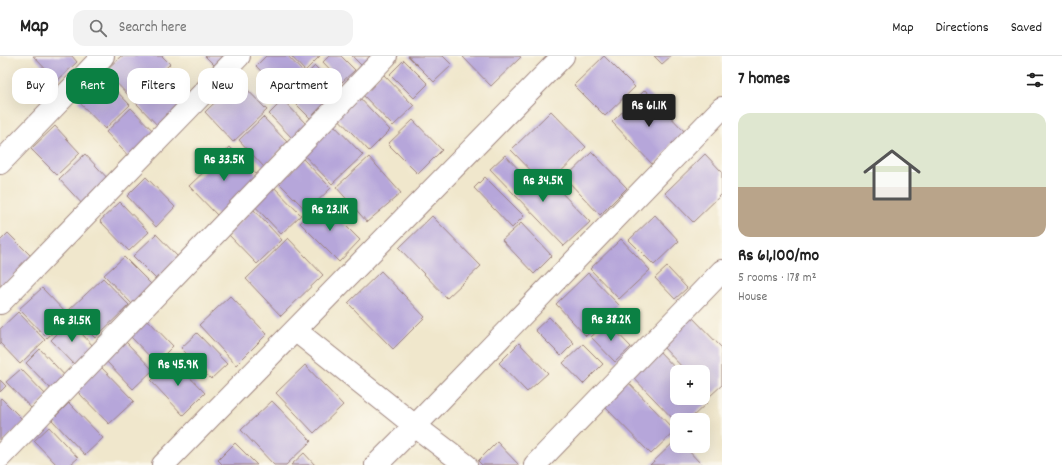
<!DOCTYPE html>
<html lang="en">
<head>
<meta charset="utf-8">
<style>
  body { margin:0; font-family:Dekko,sans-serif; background:#f2f2f2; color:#222; height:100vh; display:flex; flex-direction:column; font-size:15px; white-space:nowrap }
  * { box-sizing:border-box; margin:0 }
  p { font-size:13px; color:#767676 }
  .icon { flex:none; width:22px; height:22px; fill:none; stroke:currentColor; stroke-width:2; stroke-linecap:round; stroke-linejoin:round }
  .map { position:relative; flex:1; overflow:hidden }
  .drawer { display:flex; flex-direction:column; background:#fff; width:340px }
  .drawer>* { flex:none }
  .hud { position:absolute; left:12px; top:12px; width:380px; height:36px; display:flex; gap:8px }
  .fabs { position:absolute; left:670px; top:309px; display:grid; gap:8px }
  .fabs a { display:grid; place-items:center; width:40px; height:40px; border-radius:8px; background:#fff; box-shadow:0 4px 16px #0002; font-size:20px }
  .price { position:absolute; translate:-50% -34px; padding:0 9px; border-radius:4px; background:#0b8043; color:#fff; font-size:13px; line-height:26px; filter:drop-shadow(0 1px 2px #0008) }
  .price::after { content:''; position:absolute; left:50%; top:24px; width:12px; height:9px; margin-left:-6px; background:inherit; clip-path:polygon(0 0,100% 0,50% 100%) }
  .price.selected { background:#222; color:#fff }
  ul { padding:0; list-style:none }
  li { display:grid; align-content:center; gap:8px; height:212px; padding:0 16px }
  li span { display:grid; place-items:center; height:124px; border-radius:12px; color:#555 }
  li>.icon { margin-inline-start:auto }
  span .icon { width:72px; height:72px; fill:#fffc; stroke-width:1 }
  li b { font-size:17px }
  h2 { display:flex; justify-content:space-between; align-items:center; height:48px; padding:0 16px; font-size:17px }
  .pill { padding:0 14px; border-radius:12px; background:#fff; box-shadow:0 4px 16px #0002; font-size:14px; line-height:36px }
  .pill.selected { background:#0b8043; color:#fff }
  header { display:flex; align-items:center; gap:24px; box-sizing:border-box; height:56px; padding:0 20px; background:#fff; border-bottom:1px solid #e0e0e0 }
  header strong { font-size:19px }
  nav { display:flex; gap:22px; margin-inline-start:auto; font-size:14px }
  .search { width:280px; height:36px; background:#f2f2f2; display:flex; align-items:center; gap:10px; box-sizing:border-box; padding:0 14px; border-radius:12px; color:#767676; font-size:15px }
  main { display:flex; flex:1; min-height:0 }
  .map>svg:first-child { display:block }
</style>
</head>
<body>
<header>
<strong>Map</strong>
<div class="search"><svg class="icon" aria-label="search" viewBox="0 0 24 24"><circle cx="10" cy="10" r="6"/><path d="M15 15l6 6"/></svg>Search here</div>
<nav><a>Map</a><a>Directions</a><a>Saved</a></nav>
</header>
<main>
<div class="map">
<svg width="722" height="409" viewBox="0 0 722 409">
  <rect width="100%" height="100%" fill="#fbf7ec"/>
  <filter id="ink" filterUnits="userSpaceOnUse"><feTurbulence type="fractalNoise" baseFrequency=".025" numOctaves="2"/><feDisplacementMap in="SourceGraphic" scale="8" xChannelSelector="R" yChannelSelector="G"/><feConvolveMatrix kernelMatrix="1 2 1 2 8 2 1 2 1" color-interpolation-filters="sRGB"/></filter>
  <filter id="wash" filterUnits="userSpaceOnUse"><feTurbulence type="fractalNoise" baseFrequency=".012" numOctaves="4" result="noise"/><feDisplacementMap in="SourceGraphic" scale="16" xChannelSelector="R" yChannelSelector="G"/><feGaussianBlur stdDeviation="0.9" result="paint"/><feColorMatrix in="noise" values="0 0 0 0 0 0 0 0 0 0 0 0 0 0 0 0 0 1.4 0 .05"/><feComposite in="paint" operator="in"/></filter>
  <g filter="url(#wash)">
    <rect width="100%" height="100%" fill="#f0e7cc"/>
    <g id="blocks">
      <path fill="#b6a6da" d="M33 0H72L77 6 57 25Z
        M121 0H162L170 8 133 44 105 15Z
        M205 0H229L217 12Z
        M266 0H288L303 16 282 37 256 10Z
        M291 0H320L305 15Z
        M329 0H341L355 14 342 26 323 6Z
        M352 0H377L365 13Z
        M408 0H443L452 9 434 26Z
        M465 0H519L521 1 491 30 463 1Z
        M604 0 635 31 605 60 574 29Z
        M654 0H671L662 8Z
        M404 4 428 28 414 42 390 18Z
        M315 10 340 35 311 63 286 38Z
        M382 17 414 50 393 70 361 37Z
        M163 18 192 48 163 75 135 46Z
        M103 21 130 49 105 73 78 45Z
        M238 24 267 54 233 86 205 56Z
        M645 34 686 77 653 109 612 66Z
        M357 39 390 74 369 95 335 59Z
        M283 44 307 69 293 83 269 58Z
        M131 52 158 80 133 105 106 76Z
        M551 55 586 91 546 130 511 94Z
        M263 61 288 87 264 111 239 84Z
        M329 64 363 99 332 128 298 93Z
        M413 64 442 94 418 118 388 88Z
        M55 70 80 97 57 119 31 93Z
        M230 91 259 121 218 160 189 130Z
        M592 96 627 132 600 159 565 122Z
        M85 98 110 125 84 150 59 123Z
        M705 98 722 116V138L693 166 665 137Z
        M505 99 545 141 556 131 590 166 564 190 490 113Z
        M369 101 401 137 367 166 336 131Z
        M303 103 331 132 307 155 279 127Z
        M146 121 175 151 156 171 127 140Z
        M485 121 524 160 512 172 474 132Z
        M270 127 301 159 281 178 251 146Z
        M120 146 149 176 129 195 100 165Z
        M322 146 360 184 339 206 300 167Z
        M253 153 282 184 257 208 228 178Z
        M655 159 679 185 654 209 629 184Z
        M432 160 481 210 447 242 399 192Z
        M521 167 552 200 534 218 502 184Z
        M8 177 33 202 2 231 0 229V185Z
        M156 178 179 202 157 224 133 200Z
        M288 182 323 219 281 260 246 223Z
        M621 183 650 214 619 243 590 213Z
        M124 201 152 229 132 248 104 219Z
        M667 211 687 232 675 243 655 222Z
        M381 215 425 261 393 293 348 247Z
        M588 217 619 249 586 280 556 248Z
        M103 222 129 249 95 282 68 255Z
        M42 232 70 261 47 282 19 253Z
        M230 240 267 278 236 309 199 269Z
        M18 256 45 284 20 308 0 287V273Z
        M689 258 722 292V329L710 340 703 333V316H687L659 287Z
        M549 261 574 287 561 300 535 274Z
        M147 263 173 290 156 307 130 280Z
        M70 265 94 291 75 309 51 284Z
        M607 266 631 291 615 306 591 281Z
        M197 277 227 308 211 323 181 292Z
        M125 285 153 314 133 333 105 304Z
        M519 287 548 317 527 336 499 307Z
        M583 288 603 308 583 328 563 307Z
        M40 293 67 322 53 335 26 307Z
        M657 293 679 316H677V342H703V341L708 346 689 364H677V367L630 318Z
        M173 304 205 337 183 359 151 325Z
        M305 309 343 349 314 377 276 337Z
        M100 310 134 345 109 368 76 334Z
        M21 313 47 340 33 354 6 326Z
        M0 324 6 330 0 336Z
        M626 324 675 375 651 398 602 348Z
        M1 342 25 366 0 389V343Z
        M272 345 311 385 286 409H274L241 374Z
        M69 347 103 382 85 399 52 364Z
        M49 371 78 402 70 409H57L34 385Z
        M677 383V390H684L702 409H650Z
        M497 386 519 409H482L478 405Z
        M235 387 257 409H223L218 404Z
        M304 397 315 409H291Z"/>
    </g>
  </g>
  <g filter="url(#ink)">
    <use href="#blocks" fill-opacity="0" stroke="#9d837c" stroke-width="1"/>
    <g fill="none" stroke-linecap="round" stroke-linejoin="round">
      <defs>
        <path id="street" d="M0 107 103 0
          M0 247 239 0
          M295 274 415 370 466 409
          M0 401 386 0
          M163 409 563 0
          M376 409 415 370 722 52
          M535 409 722 215"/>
      </defs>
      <use href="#street" stroke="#9d837c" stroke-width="24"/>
      <use href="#street" stroke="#fff" stroke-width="22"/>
    </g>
  </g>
</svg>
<div class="fabs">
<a>+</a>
<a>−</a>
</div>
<b class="price selected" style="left:649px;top:72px">Rs 61.1K</b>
<b class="price" style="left:224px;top:126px">Rs 33.5K</b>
<b class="price" style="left:543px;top:147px">Rs 34.5K</b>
<b class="price" style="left:330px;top:176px">Rs 23.1K</b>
<b class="price" style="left:611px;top:286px">Rs 38.2K</b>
<b class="price" style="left:72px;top:287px">Rs 31.5K</b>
<b class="price" style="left:178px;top:331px">Rs 45.9K</b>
<div class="hud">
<a class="pill">Buy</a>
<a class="pill selected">Rent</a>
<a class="pill">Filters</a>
<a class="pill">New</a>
<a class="pill">Apartment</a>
</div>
</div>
<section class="drawer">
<h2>7 homes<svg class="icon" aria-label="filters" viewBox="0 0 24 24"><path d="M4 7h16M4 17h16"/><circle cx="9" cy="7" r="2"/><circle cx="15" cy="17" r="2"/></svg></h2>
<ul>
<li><span style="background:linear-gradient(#dfe7d0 60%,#b9a48a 0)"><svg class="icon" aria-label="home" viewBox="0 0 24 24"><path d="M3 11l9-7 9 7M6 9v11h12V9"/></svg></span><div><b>Rs 61,100/mo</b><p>5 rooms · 178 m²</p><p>House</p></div></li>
</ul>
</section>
</main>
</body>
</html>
